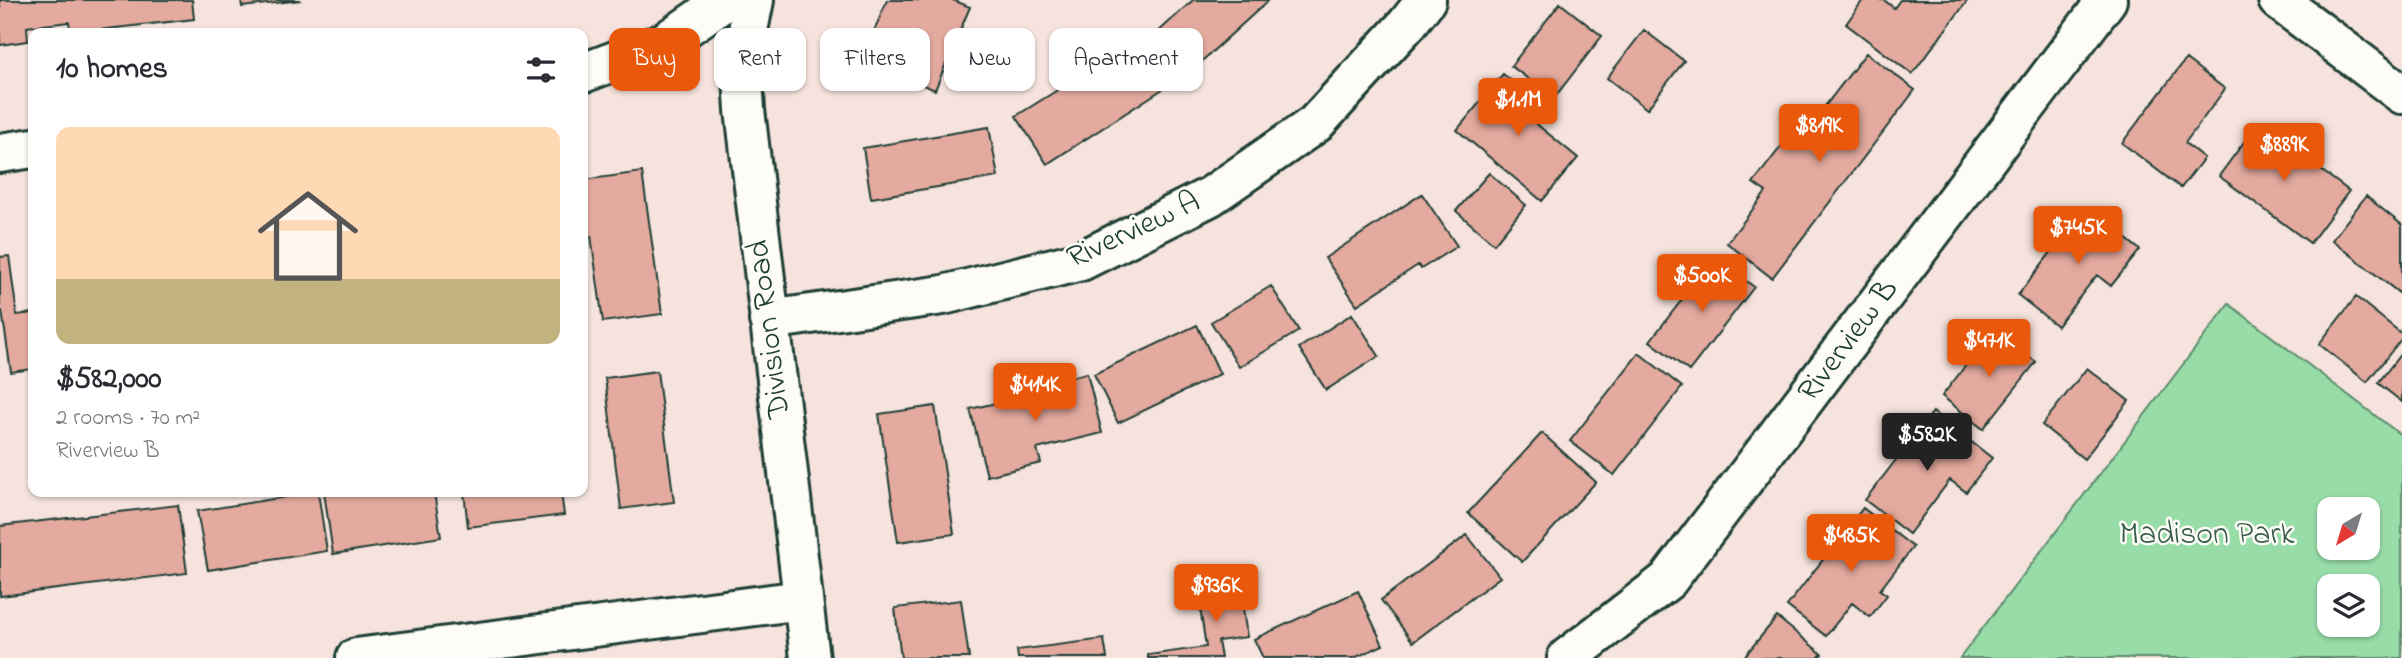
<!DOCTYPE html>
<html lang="en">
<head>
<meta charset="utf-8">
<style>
  body { margin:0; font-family:"Indie Flower",sans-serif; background:#f2f2f3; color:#2b2b33; height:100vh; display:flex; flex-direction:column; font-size:26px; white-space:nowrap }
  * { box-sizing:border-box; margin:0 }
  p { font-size:23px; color:#7c7c81 }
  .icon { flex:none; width:38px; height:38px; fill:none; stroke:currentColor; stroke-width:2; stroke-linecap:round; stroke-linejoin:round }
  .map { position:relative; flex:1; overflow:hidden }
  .panel { position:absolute; left:28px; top:28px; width:560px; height:469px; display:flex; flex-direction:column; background:#fff; border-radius:14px; box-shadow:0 2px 5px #0004 }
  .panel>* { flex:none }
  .top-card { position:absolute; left:609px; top:28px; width:665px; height:63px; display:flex; gap:14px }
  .needle { width:46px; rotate:218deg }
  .fabs { position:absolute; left:2317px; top:497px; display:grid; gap:14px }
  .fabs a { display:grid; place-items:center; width:63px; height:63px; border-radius:14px; background:#fff; box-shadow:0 2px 5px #0004; font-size:35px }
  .price { position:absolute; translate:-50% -60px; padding:0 16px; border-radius:7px; background:#ea580c; color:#fff; font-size:23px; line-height:46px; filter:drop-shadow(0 2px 4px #0008) }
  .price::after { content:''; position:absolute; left:50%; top:42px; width:21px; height:16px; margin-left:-10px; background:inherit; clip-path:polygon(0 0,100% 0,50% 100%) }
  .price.on { background:#222; color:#fff }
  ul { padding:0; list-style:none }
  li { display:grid; align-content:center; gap:14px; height:371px; padding:0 28px }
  li span { display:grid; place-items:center; height:217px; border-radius:14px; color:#555 }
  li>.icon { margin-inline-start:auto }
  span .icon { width:126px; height:126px; fill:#fffc; stroke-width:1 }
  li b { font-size:30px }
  h2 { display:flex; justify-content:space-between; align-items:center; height:84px; padding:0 28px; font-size:30px }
  .tag { padding:0 24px; border-radius:14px; background:#fff; box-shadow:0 2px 5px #0004; font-size:24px; line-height:63px }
  .tag.on { background:#ea580c; color:#fff }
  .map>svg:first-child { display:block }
</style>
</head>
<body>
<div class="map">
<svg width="2402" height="658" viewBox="0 0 2402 658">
  <rect width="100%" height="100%" fill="#f6e3dd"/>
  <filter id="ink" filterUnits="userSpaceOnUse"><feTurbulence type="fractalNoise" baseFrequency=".0143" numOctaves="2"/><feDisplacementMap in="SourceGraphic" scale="14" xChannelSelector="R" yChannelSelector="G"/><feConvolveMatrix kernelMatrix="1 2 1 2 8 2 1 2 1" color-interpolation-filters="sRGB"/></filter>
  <g filter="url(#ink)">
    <path fill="#98dca8" stroke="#5c8c6e" stroke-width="2" fill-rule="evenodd" d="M2229 304 2402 436V658H1960ZM2329 509H2368V548H2329ZM2329 586H2368V625H2329Z"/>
    <path fill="#e4aa9f" stroke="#1f3d34" stroke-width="2" d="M0 0H192L194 19 90 31V33H71L69 22 27 27 28 41 0 45Z
      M241 0H301L242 7Z
      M887 0H953L970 7 935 90 862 60Z
      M1193 0H1269L1191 71 1156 34Z
      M1863 0H1884L1894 8 1900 0H1968L1912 74 1846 24Z
      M1560 3 1602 36 1554 98 1511 66Z
      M1644 30 1684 61 1647 109 1607 78Z
      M1144 39 1172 83 1047 164 1016 116 1067 84 1054 66 1070 56 1084 78Z
      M1866 53 1915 90 1772 278 1727 243 1766 192 1753 183 1787 139 1795 145Z
      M2186 59 2225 89 2185 143 2204 158 2181 188 2122 143Z
      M1503 74 1545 108 1534 122 1578 158 1542 201 1457 130Z
      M2258 123 2349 191 2310 243 2219 176Z
      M989 127 998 177 871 198 863 148Z
      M642 172 662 314 603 322 591 236 583 237V180Z
      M1489 173 1526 205 1494 244 1456 211Z
      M1422 194 1457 246 1421 269 1418 265 1357 305 1325 258Z
      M2366 196 2402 225V289L2399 293 2332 240Z
      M2086 207 2140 250 2111 286 2097 275 2057 326 2018 295Z
      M9 256 17 315 33 313V369L11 372 2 311H0V257Z
      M1715 257 1754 287 1689 371 1650 341Z
      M1271 286 1299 331 1239 367 1211 322Z
      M2356 297 2402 334V338L2367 382 2319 344Z
      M1352 314 1379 356 1326 390 1299 348Z
      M1197 325 1220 374 1118 423 1094 374Z
      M1994 329 2036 362 1983 429 1942 396Z
      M2402 352V402L2378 383Z
      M1639 353 1682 387 1614 475 1570 441Z
      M2087 368 2129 401 2084 459 2042 425Z
      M657 371 674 502 621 509 605 378Z
      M1087 373 1102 433 1037 449 1041 463 987 476 970 409 1022 397 1020 390Z
      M935 406 954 534 898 542 879 414Z
      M1933 412 1992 458 1966 492 1950 480 1909 534 1865 500Z
      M1542 433 1596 482 1522 562 1468 513Z
      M318 492 327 551 208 570 197 511Z
      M324 492H434L441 537 333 554Z
      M464 492H561L564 515 468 527Z
      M178 505 187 573 0 596V526Z
      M1863 508 1913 547 1880 590 1887 595 1870 617 1852 603 1826 636 1787 606Z
      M1467 535 1500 577 1413 642 1381 600Z
      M1240 587 1247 637 1218 641 1221 658H1148V655L1206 647 1198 594Z
      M1358 591 1383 645 1354 658H1263L1254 639Z
      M961 600 969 658H901L895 608Z
      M1777 617 1822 654 1818 658H1743Z
      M1104 639 1107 658H1018L1017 650Z"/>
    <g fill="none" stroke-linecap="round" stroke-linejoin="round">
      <defs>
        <path id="minor" d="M754 0 742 61 745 110 810 658
          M2278 0 2402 94
          M583 73 665 42 726 0
          M0 153 33 148
          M769 320 943 295 1081 261 1211 196 1315 124 1408 23 1426 0
          M356 658 802 600
          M1567 658 1668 580 2107 0"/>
      </defs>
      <use href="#minor" stroke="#1f3d34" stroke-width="44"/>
      <use href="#minor" stroke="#fdfcf7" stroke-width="38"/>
    </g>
  </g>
  <g text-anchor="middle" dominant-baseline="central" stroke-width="5" stroke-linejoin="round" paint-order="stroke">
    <g font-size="32" fill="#1f3d34" stroke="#fdfcf7">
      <text transform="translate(1134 231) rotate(-25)">Riverview A</text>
      <text transform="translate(770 329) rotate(-97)">Division Road</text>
      <text transform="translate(1849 341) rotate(-53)">Riverview B</text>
    </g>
    <g font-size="32" fill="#375d4b" stroke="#fdfcf7">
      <text x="2207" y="535">Madison Park</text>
    </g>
  </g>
</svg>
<div class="fabs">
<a><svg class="needle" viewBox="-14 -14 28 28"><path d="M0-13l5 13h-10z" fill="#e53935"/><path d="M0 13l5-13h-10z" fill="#7c7c81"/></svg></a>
<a><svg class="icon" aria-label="layers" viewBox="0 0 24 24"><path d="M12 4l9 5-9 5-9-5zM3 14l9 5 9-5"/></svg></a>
</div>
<b class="price" style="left:1518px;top:138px">$1.1M</b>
<b class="price" style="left:1819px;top:164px">$819K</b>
<b class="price" style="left:2284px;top:183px">$889K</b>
<b class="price" style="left:2078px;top:266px">$745K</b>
<b class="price" style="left:1702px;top:314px">$500K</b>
<b class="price" style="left:1989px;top:379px">$471K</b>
<b class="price" style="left:1035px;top:423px">$414K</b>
<b class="price on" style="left:1927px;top:473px">$582K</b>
<b class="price" style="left:1851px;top:574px">$485K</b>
<b class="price" style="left:1216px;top:624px">$936K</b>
<div class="top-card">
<a class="tag on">Buy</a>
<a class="tag">Rent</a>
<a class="tag">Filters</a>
<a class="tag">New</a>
<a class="tag">Apartment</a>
</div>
<section class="panel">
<h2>10 homes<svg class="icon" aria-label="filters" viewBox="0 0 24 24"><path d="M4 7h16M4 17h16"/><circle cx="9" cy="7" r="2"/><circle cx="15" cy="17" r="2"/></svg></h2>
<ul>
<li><span style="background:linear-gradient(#ffd9b3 70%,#c2b280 0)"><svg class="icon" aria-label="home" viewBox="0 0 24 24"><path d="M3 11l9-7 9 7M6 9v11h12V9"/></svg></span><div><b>$582,000</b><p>2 rooms · 70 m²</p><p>Riverview B</p></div></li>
</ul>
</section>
</div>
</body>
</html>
